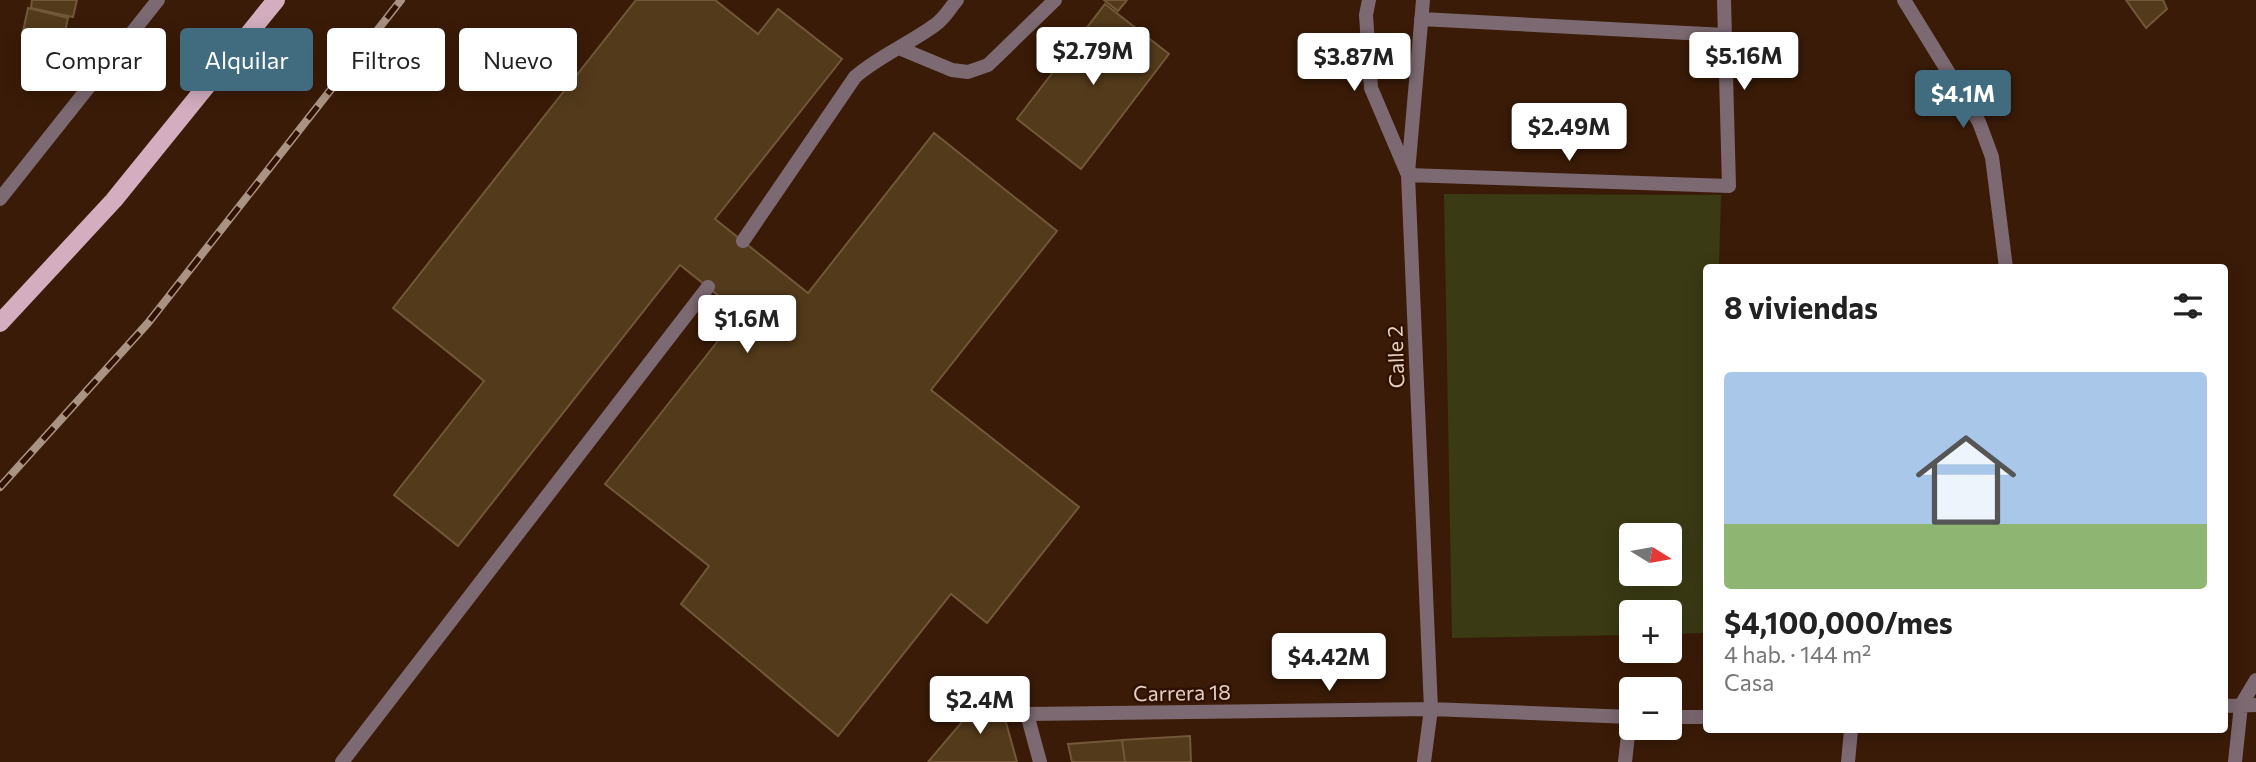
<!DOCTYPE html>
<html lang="es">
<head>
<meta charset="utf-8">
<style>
  body { margin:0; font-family:Commissioner,sans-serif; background:#f2f2f2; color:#222; height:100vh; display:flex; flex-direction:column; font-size:26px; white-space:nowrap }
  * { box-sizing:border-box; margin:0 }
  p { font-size:23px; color:#767676 }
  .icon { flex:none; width:38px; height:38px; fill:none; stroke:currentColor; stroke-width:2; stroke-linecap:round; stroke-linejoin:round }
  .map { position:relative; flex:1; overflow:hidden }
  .details { position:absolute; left:1703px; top:264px; width:525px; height:469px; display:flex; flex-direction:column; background:#fff; border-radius:7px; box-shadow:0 4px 18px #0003 }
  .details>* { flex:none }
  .banner { position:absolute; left:21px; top:28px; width:665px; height:63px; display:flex; gap:14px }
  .needle { width:46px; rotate:101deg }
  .buttons { position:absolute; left:1619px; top:523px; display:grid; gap:14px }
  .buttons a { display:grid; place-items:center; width:63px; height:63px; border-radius:7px; background:#fff; box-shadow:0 4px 18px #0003; font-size:35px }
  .price { position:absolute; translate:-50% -60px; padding:0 16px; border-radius:7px; background:#fff; color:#222; font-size:23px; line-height:46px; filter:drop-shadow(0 2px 4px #0008) }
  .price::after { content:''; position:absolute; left:50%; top:42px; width:21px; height:16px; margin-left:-10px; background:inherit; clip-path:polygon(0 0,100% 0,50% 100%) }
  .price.selected { background:#416b7e; color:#fff }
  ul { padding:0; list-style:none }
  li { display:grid; align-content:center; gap:14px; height:371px; padding:0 21px }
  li+li { border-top:2px solid #e0e0e0 }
  li span { display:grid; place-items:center; height:217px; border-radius:7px; color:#555 }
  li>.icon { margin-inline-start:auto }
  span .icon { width:126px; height:126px; fill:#fffc; stroke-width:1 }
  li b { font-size:30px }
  h2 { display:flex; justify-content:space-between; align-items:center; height:84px; padding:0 21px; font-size:30px }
  .chip { padding:0 24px; border-radius:7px; background:#fff; box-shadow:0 4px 18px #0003; font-size:24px; line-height:63px }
  .chip.selected { background:#416b7e; color:#fff }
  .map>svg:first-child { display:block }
</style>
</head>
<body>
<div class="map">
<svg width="2256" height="762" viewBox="0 0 2256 762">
  <rect width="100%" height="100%" fill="#3a1b07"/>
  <path fill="#3a3b14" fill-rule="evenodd" d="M1444 194 1721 195 1719 268H1706V633L1670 634V612H1631V635L1452 638ZM1631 536H1670V574H1631Z"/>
  <path fill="#533a1b" stroke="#725738" stroke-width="2" d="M32 0H77L73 17 31 8Z
    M636 0H715L758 34 778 9 842 59 715 219 808 293 934 133 1057 231 931 390 1079 507 987 623 951 594 838 736 681 604 709 566 605 484 740 313 680 265 458 546 394 495 484 381 393 308Z
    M1104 0H1127L1118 11Z
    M2126 0H2163L2167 9 2146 28Z
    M1105 4 1169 54 1081 169 1017 119Z
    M28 8 68 18 62 46 22 36Z
    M995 683 1017 762H928Z
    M1190 736 1191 762H1125L1122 740Z
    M1122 740 1125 762H1072L1068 744Z"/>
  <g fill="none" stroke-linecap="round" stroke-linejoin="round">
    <path stroke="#7c6971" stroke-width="14" d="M899 48 952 70 968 72 988 65 1055 0
      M743 241 855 77C879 56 909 44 935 25 944 19 950 8 957 0
      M342 762 708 287"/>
    <path stroke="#7c6971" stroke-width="14" d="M1369 0 1366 15 1371 88 1408 175 1431 709 1424 762
      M1904 0 1979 122 1992 157 2006 268
      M1421 19 1725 35
      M1408 173 1423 0
      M1408 175 1729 186 1724 0
      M0 199 158 0
      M2224 706 2256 705
      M1670 717H1706
      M1040 762 1027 714 1431 709 1631 717
      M1625 762 1630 717
      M1848 762 1851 730
      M2235 762 2241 705 2256 680"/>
    <path stroke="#d4aebf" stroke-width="18" d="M0 323 114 200 276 0"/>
    <defs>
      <path id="rail" d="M0 487 148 323 401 0"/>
    </defs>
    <use href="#rail" stroke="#ab9384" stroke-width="8"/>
    <use href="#rail" stroke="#301100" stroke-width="5" stroke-dasharray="16" stroke-linecap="butt"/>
  </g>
  <g text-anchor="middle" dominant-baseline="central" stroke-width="5" stroke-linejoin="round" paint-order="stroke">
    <g font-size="21" fill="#e4cfc3" stroke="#301100">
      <text transform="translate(1395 357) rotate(-92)">Calle 2</text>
      <text transform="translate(1182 692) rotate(-1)">Carrera 18</text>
    </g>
  </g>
</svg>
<div class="buttons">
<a><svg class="needle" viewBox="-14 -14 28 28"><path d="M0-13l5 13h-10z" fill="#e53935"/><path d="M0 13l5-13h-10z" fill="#767676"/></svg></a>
<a>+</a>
<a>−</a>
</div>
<b class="price" style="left:1093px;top:87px">$2.79M</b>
<b class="price" style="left:1744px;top:92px">$5.16M</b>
<b class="price" style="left:1354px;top:93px">$3.87M</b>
<b class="price selected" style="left:1963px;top:130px">$4.1M</b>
<b class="price" style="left:1569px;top:163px">$2.49M</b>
<b class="price" style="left:747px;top:355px">$1.6M</b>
<b class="price" style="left:1329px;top:693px">$4.42M</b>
<b class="price" style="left:980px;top:736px">$2.4M</b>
<div class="banner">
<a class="chip">Comprar</a>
<a class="chip selected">Alquilar</a>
<a class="chip">Filtros</a>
<a class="chip">Nuevo</a>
</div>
<section class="details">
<h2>8 viviendas<svg class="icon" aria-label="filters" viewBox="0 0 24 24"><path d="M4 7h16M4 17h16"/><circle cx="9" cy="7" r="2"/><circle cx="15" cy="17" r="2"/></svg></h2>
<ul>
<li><span style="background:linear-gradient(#a9c7e8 70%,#8fb573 0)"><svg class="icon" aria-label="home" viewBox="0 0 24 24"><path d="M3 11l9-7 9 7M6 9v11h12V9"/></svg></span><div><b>$4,100,000/mes</b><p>4 hab. · 144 m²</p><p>Casa</p></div></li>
</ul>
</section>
</div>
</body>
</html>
